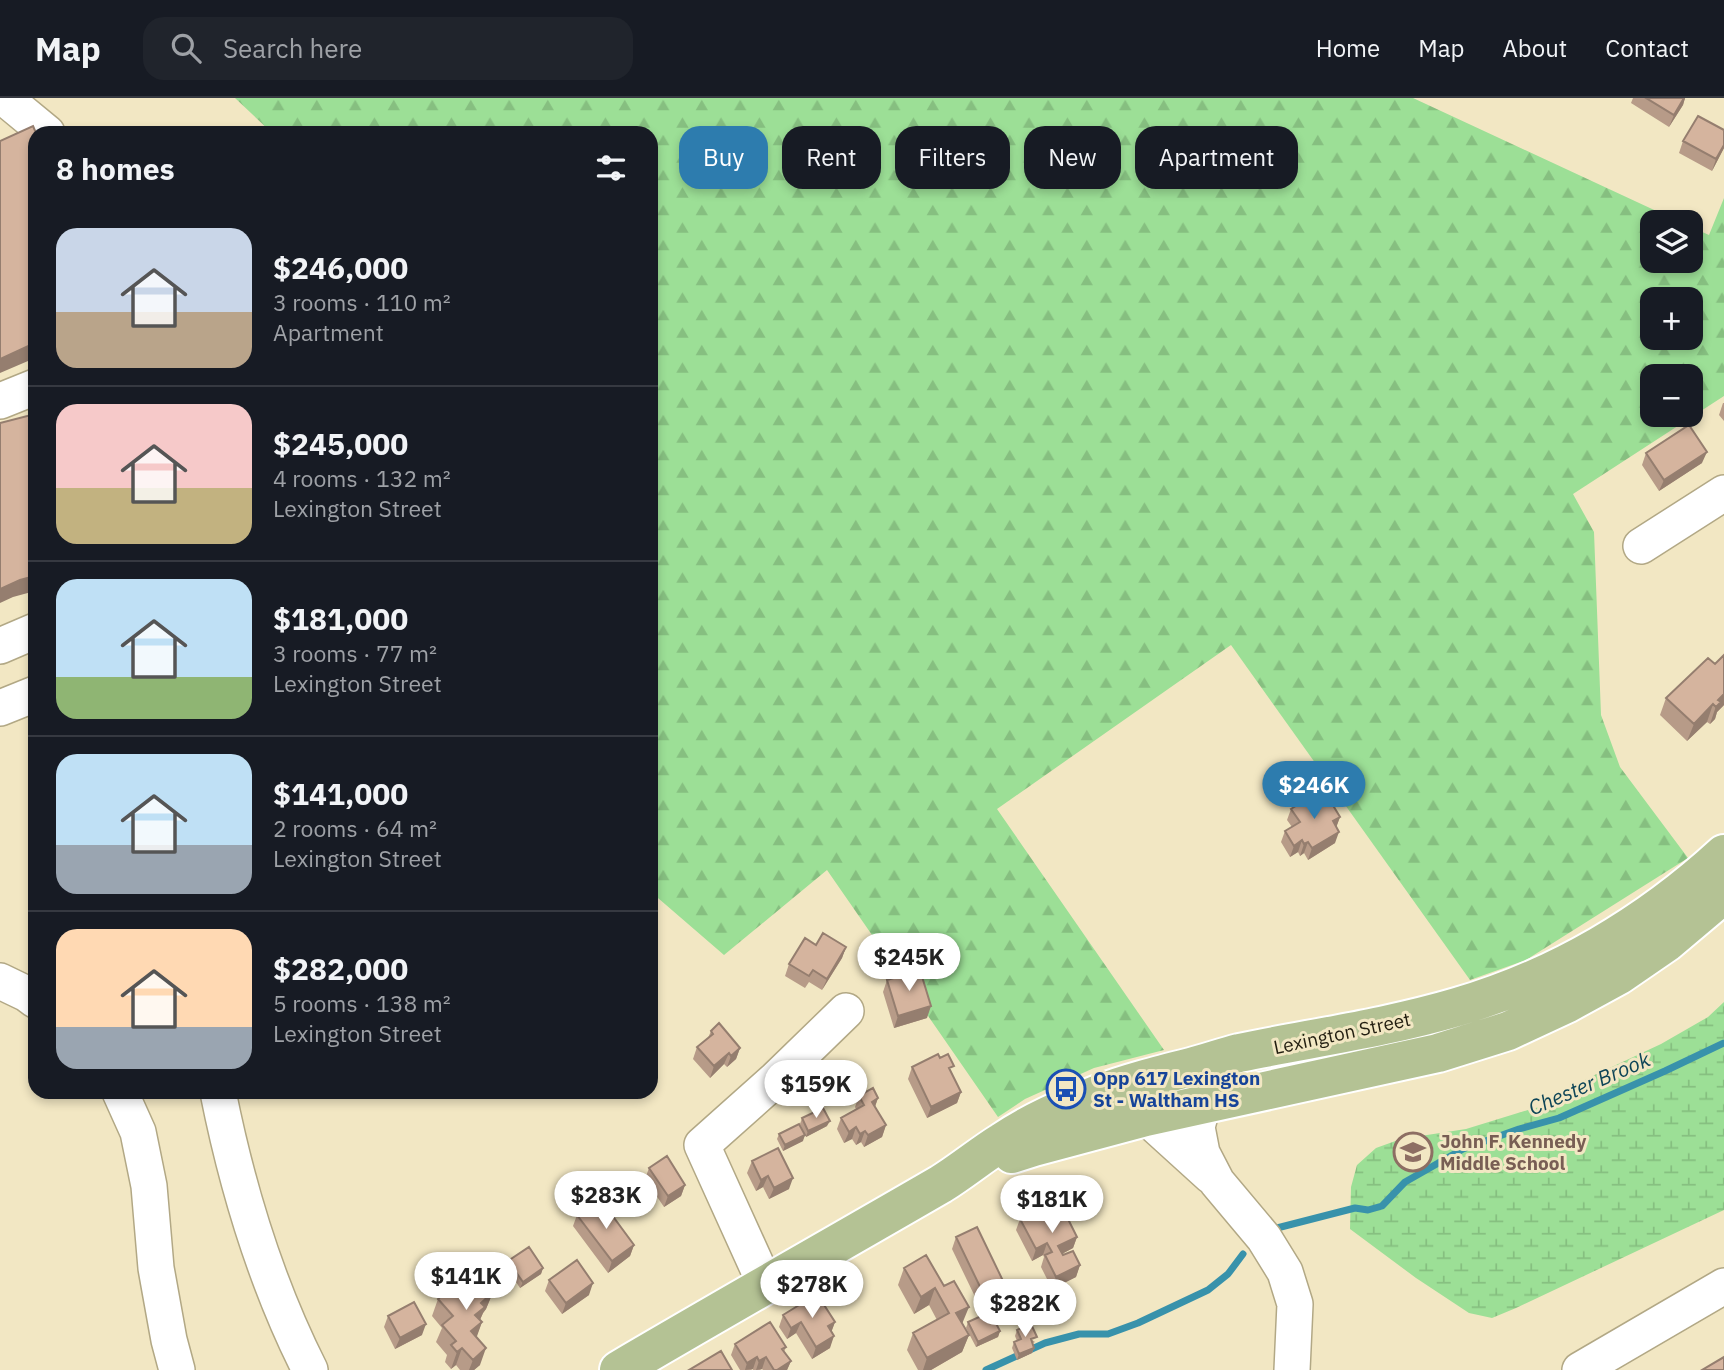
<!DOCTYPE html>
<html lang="en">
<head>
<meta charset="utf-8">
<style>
  body { margin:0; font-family:"IBM Plex Sans",sans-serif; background:#20242c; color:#f1f3f6; height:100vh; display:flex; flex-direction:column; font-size:26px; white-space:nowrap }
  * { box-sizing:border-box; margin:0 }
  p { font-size:23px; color:#9ea1a6 }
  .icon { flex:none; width:38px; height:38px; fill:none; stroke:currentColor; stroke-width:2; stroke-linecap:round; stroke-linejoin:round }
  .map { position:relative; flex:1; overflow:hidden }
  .drawer { position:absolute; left:28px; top:28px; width:630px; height:973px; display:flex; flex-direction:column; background:#171b24; border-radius:21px; box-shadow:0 4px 10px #0003 }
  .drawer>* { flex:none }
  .banner { position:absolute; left:679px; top:28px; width:665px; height:63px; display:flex; gap:14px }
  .buttons { position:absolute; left:1640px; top:112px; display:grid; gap:14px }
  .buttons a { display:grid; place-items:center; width:63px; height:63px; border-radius:14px; background:#171b24; box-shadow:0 4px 10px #0003; font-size:35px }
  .price { position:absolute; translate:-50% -60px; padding:0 16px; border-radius:24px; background:#fff; color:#222; font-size:23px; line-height:46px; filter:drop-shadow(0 2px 4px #0008) }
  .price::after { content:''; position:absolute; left:50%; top:42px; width:21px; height:16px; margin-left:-10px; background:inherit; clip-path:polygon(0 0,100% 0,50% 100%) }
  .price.active { background:#2d7cae; color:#fff }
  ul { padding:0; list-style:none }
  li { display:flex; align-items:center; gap:21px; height:175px; padding:0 28px }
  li+li { border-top:2px solid #363941 }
  li span { display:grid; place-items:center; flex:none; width:196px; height:140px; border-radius:21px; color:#555 }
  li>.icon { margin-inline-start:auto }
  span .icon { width:84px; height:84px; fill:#fffc; stroke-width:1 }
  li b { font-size:30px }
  h2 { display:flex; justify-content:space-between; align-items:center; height:84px; padding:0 28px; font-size:30px }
  .tag { padding:0 24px; border-radius:21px; background:#171b24; box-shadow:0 4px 10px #0003; font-size:24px; line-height:63px }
  .tag.active { background:#2d7cae; color:#fff }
  header { display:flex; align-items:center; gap:42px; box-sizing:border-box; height:98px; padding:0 35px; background:#171b24; border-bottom:2px solid #363941 }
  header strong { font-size:33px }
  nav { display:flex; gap:38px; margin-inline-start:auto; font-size:24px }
  .search { width:490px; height:63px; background:#20242c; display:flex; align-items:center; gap:18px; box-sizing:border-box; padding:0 24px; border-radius:21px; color:#9ea1a6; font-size:26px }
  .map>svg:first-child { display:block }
</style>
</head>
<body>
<header>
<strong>Map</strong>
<div class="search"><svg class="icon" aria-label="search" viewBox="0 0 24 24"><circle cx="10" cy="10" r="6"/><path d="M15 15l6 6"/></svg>Search here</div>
<nav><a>Home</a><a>Map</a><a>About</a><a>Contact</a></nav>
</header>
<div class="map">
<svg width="1724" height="1272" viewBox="0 0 1724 1272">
  <defs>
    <pattern id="forest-firs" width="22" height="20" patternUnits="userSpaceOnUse" patternTransform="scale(1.75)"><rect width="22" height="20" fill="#9cdf96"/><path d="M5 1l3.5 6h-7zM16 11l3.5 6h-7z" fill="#86bf80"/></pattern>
    <pattern id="wetland-marsh" width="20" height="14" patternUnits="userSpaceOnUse" patternTransform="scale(1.75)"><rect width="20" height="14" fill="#9cdf96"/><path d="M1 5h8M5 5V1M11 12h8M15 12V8" fill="none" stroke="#86bf80"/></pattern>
  </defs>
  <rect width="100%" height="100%" fill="#f2e7c3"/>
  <path fill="url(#forest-firs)" fill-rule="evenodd" d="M235 0H1413L1680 124H1652V163H1690L1691 129 1709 137 1724 100V298L1573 396 1594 434 1601 617 1620 669 1688 760 1526 862 1470 882 1231 547 997 711 1164 952 1094 970 1025 1001 998 1019 827 772 724 857 651 794V35H272ZM1652 201H1690V240H1652ZM1652 278H1690V317H1652Z"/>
  <path fill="url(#wetland-marsh)" d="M1724 904V1112L1516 1210 1492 1220 1469 1215 1416 1180 1350 1131 1351 1089 1357 1067 1376 1050 1401 1041 1466 1031 1531 1011 1570 1002 1586 981 1661 946 1708 919Z"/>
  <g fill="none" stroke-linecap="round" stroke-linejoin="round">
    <path stroke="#3892ab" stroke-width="7" d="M1277 1130 1355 1110 1368 1112 1382 1108 1405 1084 1463 1051 1519 1031 1559 1020 1665 973 1724 945
      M986 1272 1045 1245 1079 1236H1108L1138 1225 1208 1192 1228 1176 1243 1156"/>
    <defs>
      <path id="minor" d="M3 0 7 2 47 35
        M0 303 35 289
        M1641 448 1724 395
        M0 548 35 533
        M0 610 35 596
        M0 883 27 896 35 902
        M1208 965 1203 1006 1197 1029 1202 1055 1217 1084 1264 1140 1285 1174 1295 1206 1292 1272
        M120 994 138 1034 149 1088 156 1170 169 1242 177 1272
        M218 994C237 1089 266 1185 310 1272
        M1146 1019 1211 1078
        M765 1186 702 1047 776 981 846 913
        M1580 1272 1724 1188"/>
      <path id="major" d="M1012 1056 1034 1049 1146 1019 1438 955 1508 933 1566 906 1619 877 1667 844 1724 796
        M619 1272C726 1209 834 1148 941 1086 962 1073 981 1057 1002 1044 1031 1024 1064 1010 1096 997 1127 985 1159 977 1191 969 1207 965 1223 959 1239 955 1312 940 1386 930 1457 909 1557 880 1648 826 1724 756"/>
    </defs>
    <use href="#minor" stroke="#b2a885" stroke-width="38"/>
    <use href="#major" stroke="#fff" stroke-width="42"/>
    <use href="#minor" stroke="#fff" stroke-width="35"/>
    <use href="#major" stroke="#b4c294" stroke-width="38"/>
  </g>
  <path fill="#b79b88" d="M1633 0H1685L1683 7 1669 29 1631 5Z
    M1683 43 1724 50 1712 73 1679 55Z
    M1723 305H1724V323L1719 317Z
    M1646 355 1702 365 1659 393 1642 367Z
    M1724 557V607L1717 614 1715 621 1710 626 1707 624 1687 643 1660 617 1666 600 1715 566Z
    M1291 711 1340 719 1336 729 1335 745 1308 762 1304 755 1300 758 1298 754 1290 759 1281 744 1285 733 1292 729 1287 722Z
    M816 847 846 849 842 860 822 892 809 884 805 890 785 878 789 866Z
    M887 882 927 920 894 930 883 894Z
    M711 933 740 950 736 961 727 969 724 966 710 980 693 961 697 949 708 940Z
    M912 969 951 974 961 994 957 1005 927 1020 908 981Z
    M859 998 878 1000 875 1009 886 1027 882 1039 864 1049 861 1044 856 1047 852 1041 844 1045 837 1031 841 1020 856 1011 855 1009Z
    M802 1020 827 1028 806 1039 800 1026Z
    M779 1036 803 1043 783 1053 777 1041Z
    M752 1063 789 1091 769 1101 763 1089 756 1093 747 1075Z
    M649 1070 685 1087 681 1098 664 1109 645 1081Z
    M600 1114 634 1147 630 1158 608 1175 573 1128 577 1117Z
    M1020 1121 1077 1139 1073 1150 1062 1156 1063 1157 1080 1167 1076 1179 1052 1191 1041 1169 1044 1159 1043 1157 1032 1163 1016 1132Z
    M956 1139 1005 1187 1001 1199 980 1209 952 1151Z
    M926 1157 969 1237 962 1254 931 1272H918L907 1252 913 1235 937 1222 929 1207 914 1216 898 1187 904 1170Z
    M508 1163 543 1170 541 1176 520 1190 506 1169Z
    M549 1182 589 1197 562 1216 545 1193Z
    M493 1194 486 1211 483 1215 480 1222 482 1224 476 1239 480 1267 474 1272H460L456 1267 451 1271 445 1264 447 1257 436 1244 442 1230 432 1218 438 1201Z
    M783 1217 835 1224 831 1234 830 1250 812 1261 796 1235 787 1241 779 1229Z
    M388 1218 422 1237 395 1251 384 1229Z
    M968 1224 1000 1233 998 1239 976 1249 966 1230Z
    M1017 1232 1035 1244 1033 1245 1034 1250 1032 1255 1017 1262 1012 1250 1014 1244 1017 1243 1015 1238Z
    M735 1246 786 1249 784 1254 791 1263 787 1272H763L762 1271 760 1272H753V1271L751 1272H740L731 1257Z"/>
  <path fill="#957e6f" d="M1684 0H1685L1683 7 1669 29 1674 17Z
    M1724 47V50L1712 73 1716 61Z
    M35 245V260L0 275V261Z
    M1707 354 1702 365 1659 393 1664 382Z
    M35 478V493L13 499 0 505V491L20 482Z
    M1724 596V607L1717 614 1715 621 1710 626 1718 602Z
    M1713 606 1707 624 1687 643 1694 626Z
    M1340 719 1336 730 1333 723Z
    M1339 734 1335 745 1308 762 1312 750Z
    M1302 742 1298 754 1290 759 1294 748Z
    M1308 744 1304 755 1300 758 1304 746Z
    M846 849 842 860 822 892 827 881Z
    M931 908 927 920 894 930 898 918Z
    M740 950 736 961 727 969 731 958Z
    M729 955 724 966 710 980 714 968Z
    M961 994 957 1005 927 1020 931 1009Z
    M878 1000 874 1011 872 1004Z
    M830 1023 827 1028 806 1039 808 1033Z
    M886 1027 882 1039 864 1049 868 1037Z
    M856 1029 852 1041 844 1045 849 1034Z
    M865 1033 861 1044 856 1047 860 1036Z
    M805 1037 803 1043 783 1053 785 1047Z
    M768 1078 763 1089 756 1093 761 1082Z
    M793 1080 789 1091 769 1101 774 1090Z
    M685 1087 681 1098 664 1109 668 1098Z
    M1077 1139 1073 1150 1054 1160 1058 1148Z
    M1047 1145 1043 1157 1032 1163 1036 1151Z
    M634 1147 630 1158 608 1175 612 1163Z
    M1080 1167 1076 1179 1052 1191 1056 1179Z
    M543 1170 541 1176 520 1190 523 1184Z
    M593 1185 589 1197 562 1216 566 1205Z
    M1005 1187 1001 1199 980 1209 984 1197Z
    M935 1190 929 1207 914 1216 921 1199Z
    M493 1194 486 1211 483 1215 478 1226 475 1217 481 1205Z
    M969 1209 962 1226 956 1215Z
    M482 1224 476 1241 471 1233Z
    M801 1224 796 1235 787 1241 791 1230Z
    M835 1224 831 1235 828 1228Z
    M426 1226 422 1237 395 1251 400 1240Z
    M1000 1233 998 1239 976 1249 978 1244Z
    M969 1237 962 1254 931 1272H923L927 1260Z
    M834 1238 830 1250 812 1261 816 1249Z
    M462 1250 456 1267 451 1271 457 1254Z
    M486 1250 480 1267 474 1272H469L473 1262Z
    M1034 1250 1032 1255 1017 1262 1019 1256Z
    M757 1259 753 1271 745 1272 747 1265Z
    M766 1259 762 1271 756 1272 759 1263Z
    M791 1263 787 1272H777Z"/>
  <path fill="#d5b49e" stroke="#957e6f" stroke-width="2" d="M1646 0H1684L1674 17Z
    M1698 18 1724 32V47L1716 61 1683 43Z
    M33 28 36 35H35V245L0 261V43Z
    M35 316V478L20 482 0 491V325Z
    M1689 327 1707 354 1664 382 1646 355Z
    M1724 557V596L1718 602 1721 604 1716 609 1713 606 1694 626 1666 600 1708 560 1715 566Z
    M1323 691 1340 719 1333 723 1339 734 1312 750 1308 744 1304 746 1302 742 1294 748 1285 733 1300 724 1291 711Z
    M823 835 846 849 827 881 813 872 809 878 789 866 805 840 816 847Z
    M920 872 931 908 898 918 887 882Z
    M719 925 740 950 731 958 729 955 714 968 697 949 713 936 711 933Z
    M938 956 940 960 948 956 954 968 949 970 961 994 931 1009 912 969Z
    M873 990 878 1000 872 1004 886 1027 868 1037 865 1033 860 1036 856 1029 849 1034 841 1020 864 1007 859 998Z
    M823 1010 830 1023 808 1033 802 1020Z
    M799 1026 805 1037 785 1047 779 1036Z
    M778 1050 793 1080 774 1090 768 1078 761 1082 752 1063Z
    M667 1058 685 1087 668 1098 649 1070Z
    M1058 1101 1077 1139 1058 1148 1063 1157 1073 1153 1080 1167 1056 1179 1045 1157 1052 1154 1047 1145 1036 1151 1020 1121Z
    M592 1105 600 1114 606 1109 634 1147 612 1163 577 1117Z
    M977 1129 1005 1187 984 1197 956 1139Z
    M529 1149 543 1170 523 1184 508 1163Z
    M926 1157 944 1188 954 1183 969 1209 956 1215 969 1237 927 1260 913 1235 949 1215 935 1190 921 1199 904 1170Z
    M577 1162 593 1185 566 1205 549 1182Z
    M472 1171 493 1194 481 1205 485 1209 475 1217 482 1224 471 1233 486 1250 473 1262 462 1250 457 1254 451 1247 456 1243 442 1227 453 1218 438 1201Z
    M817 1196 835 1224 828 1228 834 1238 816 1249 801 1224 791 1230 783 1217Z
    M414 1204 426 1226 400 1240 388 1218Z
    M990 1214 1000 1233 978 1244 968 1224Z
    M770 1224 786 1249 782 1251 791 1263 777 1272H774L766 1259 759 1263 757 1259 747 1265 735 1246Z
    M1031 1226 1037 1239 1031 1241 1034 1250 1019 1256 1014 1244 1021 1241 1017 1232Z
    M721 1253 732 1272H689Z
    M1724 1259V1272H1702Z"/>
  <defs>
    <symbol id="bus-ring" viewBox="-11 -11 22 22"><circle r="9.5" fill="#f2e7c3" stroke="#1a4fb4" stroke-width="1.5"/><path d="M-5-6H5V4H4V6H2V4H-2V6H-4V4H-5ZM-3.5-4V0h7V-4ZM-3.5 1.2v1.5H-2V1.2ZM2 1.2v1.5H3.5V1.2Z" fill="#1a4fb4"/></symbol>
    <symbol id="school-ring" viewBox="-11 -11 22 22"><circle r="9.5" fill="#f2e7c3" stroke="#8d6e63" stroke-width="1.5"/><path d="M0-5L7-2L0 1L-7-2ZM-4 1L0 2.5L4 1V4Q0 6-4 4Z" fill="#8d6e63"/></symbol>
  </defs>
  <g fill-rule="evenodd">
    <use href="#bus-ring" x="1044" y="969" width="44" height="44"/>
    <use href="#school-ring" x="1391" y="1032" width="44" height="44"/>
  </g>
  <g text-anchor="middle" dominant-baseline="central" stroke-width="6" stroke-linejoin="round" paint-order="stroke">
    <g font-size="19" fill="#221e10" stroke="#f2e7c3">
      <text transform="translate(1342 935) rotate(-12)">Lexington Street</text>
    </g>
    <g font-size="19" font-weight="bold" fill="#164399" stroke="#f2e7c3" text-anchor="start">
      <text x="1093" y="980">Opp 617 Lexington<tspan x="1093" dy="22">St - Waltham HS</tspan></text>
    </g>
    <g font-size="19" font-weight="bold" fill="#785e54" stroke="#f2e7c3" text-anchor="start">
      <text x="1440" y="1043">John F. Kennedy<tspan x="1440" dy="22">Middle School</tspan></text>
    </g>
    <g font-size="21" font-style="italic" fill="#0e4557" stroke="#f2e7c3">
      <text transform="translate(1589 985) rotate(-23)">Chester Brook</text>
    </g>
  </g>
</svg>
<div class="buttons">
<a><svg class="icon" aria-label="layers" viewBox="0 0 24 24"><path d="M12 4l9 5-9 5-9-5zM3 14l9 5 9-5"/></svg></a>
<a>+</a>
<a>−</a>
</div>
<b class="price active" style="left:1314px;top:723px">$246K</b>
<b class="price" style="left:909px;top:895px">$245K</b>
<b class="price" style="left:816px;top:1022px">$159K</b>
<b class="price" style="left:606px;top:1133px">$283K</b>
<b class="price" style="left:1052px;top:1137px">$181K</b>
<b class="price" style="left:466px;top:1214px">$141K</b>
<b class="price" style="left:812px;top:1222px">$278K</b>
<b class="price" style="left:1025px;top:1241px">$282K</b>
<div class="banner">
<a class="tag active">Buy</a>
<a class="tag">Rent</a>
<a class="tag">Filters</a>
<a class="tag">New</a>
<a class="tag">Apartment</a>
</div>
<section class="drawer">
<h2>8 homes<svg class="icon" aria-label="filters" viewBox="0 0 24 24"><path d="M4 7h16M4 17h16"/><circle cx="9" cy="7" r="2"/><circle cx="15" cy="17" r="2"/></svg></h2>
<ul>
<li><span style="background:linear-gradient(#c9d6e8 60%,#b9a48a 0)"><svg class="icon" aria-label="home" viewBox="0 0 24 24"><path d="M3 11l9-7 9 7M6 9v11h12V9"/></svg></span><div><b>$246,000</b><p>3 rooms · 110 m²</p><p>Apartment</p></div></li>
<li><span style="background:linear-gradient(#f6c9c9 60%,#c2b280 0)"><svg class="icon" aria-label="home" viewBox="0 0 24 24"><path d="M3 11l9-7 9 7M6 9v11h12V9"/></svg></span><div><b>$245,000</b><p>4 rooms · 132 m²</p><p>Lexington Street</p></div></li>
<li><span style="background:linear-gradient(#bfe0f5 70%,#8fb573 0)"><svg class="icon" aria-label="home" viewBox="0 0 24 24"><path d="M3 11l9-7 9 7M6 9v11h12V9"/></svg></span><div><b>$181,000</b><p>3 rooms · 77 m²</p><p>Lexington Street</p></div></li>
<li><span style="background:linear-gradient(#bfe0f5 65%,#9aa5b1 0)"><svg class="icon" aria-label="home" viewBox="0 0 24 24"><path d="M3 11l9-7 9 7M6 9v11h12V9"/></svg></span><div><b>$141,000</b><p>2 rooms · 64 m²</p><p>Lexington Street</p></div></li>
<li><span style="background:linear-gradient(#ffd9b3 70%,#9aa5b1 0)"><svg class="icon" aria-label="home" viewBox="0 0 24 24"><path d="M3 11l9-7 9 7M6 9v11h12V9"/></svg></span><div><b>$282,000</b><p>5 rooms · 138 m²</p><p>Lexington Street</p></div></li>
</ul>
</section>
</div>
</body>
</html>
